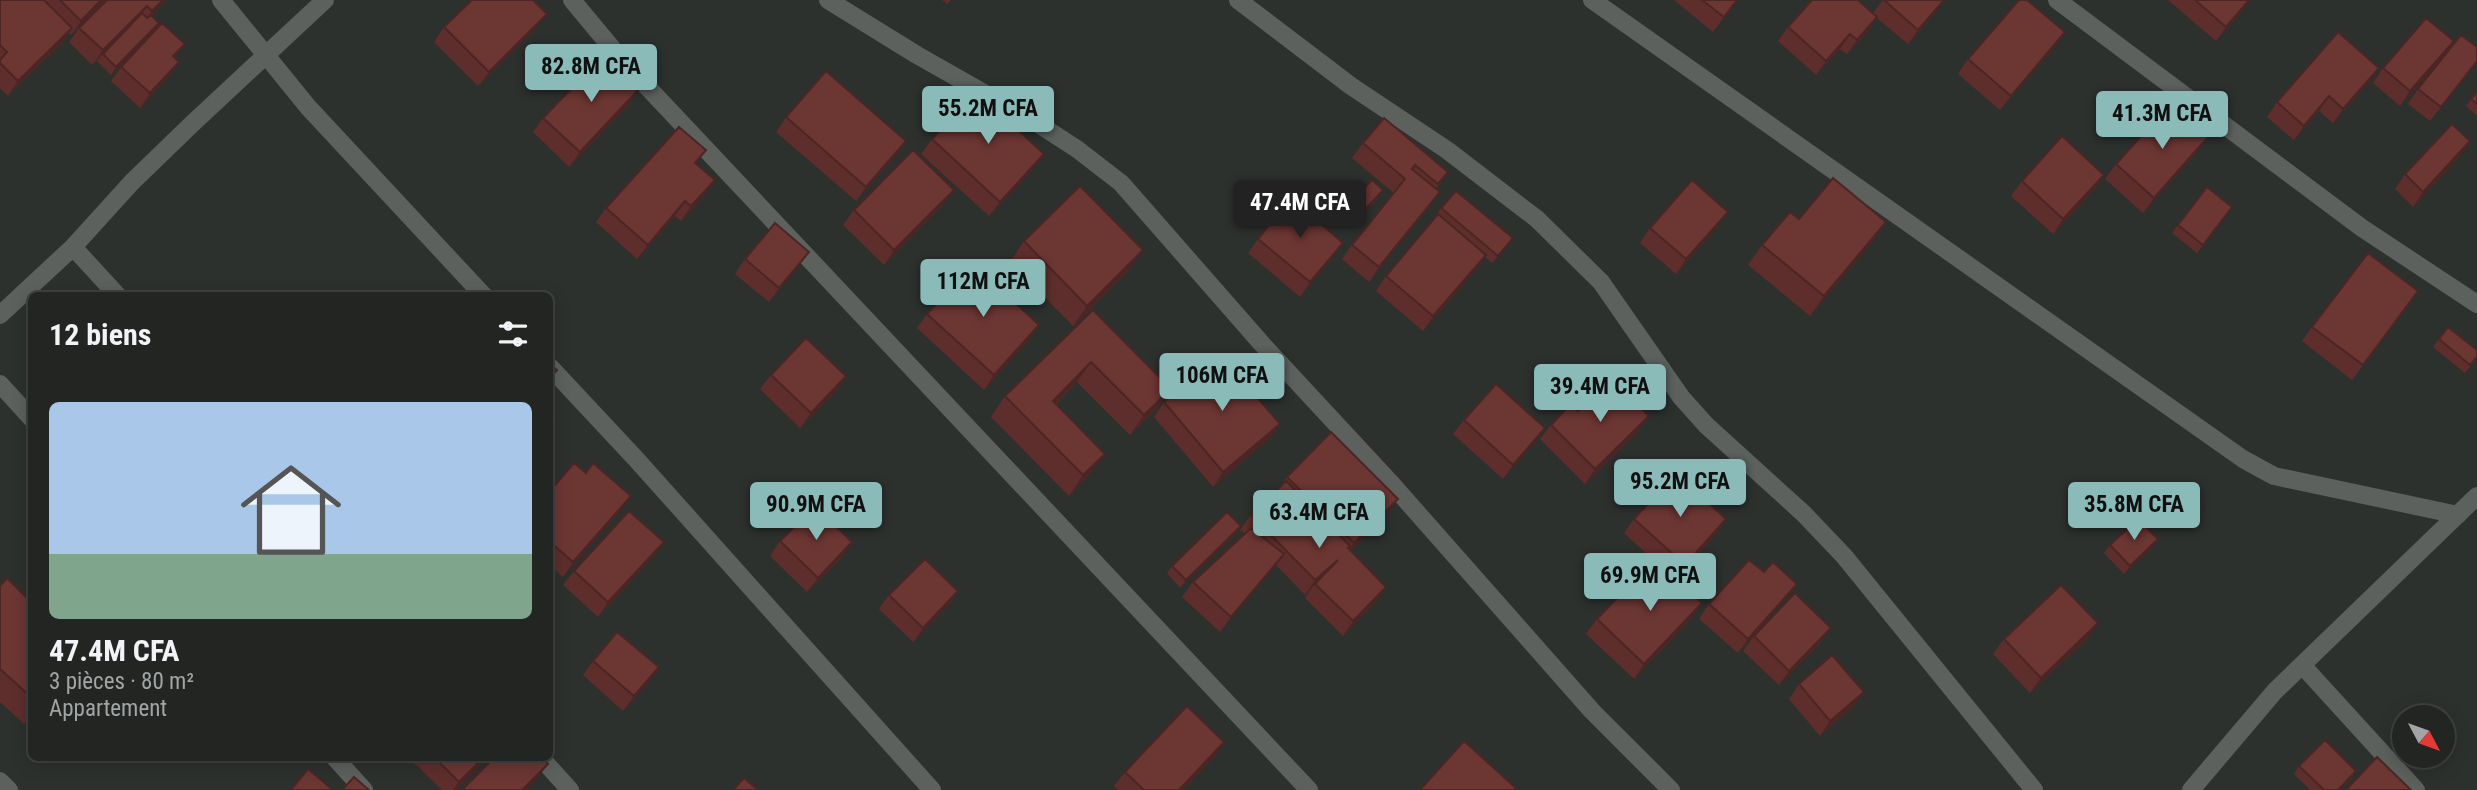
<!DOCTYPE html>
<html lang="fr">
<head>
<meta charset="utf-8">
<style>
  body { margin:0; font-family:"Roboto Condensed",sans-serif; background:#2a2d2a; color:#f1f3f6; height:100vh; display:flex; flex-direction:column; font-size:26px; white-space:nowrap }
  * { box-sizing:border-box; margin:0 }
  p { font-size:23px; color:#a2a5a5 }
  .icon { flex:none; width:38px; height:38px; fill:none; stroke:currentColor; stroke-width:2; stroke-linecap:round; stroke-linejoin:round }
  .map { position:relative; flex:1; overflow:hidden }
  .details { position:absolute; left:28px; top:292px; width:525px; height:469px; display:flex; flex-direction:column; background:#222522; border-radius:10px; box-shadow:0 4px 18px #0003,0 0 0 2px #3f4240 }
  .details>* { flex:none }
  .needle { width:46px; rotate:131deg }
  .buttons { position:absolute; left:2392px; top:705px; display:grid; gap:14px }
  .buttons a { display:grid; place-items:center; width:63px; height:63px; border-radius:50%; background:#222522; box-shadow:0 4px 18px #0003,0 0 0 2px #3f4240; font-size:35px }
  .price { position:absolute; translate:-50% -60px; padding:0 16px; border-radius:7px; background:#8bbbb9; color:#111; font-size:23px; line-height:46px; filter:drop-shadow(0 2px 4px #0008) }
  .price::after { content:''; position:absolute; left:50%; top:42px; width:21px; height:16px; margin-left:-10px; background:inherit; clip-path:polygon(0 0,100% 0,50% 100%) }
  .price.active { background:#222; color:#fff }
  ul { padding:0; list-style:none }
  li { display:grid; align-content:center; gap:14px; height:371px; padding:0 21px }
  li+li { border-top:2px solid #3f4240 }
  li span { display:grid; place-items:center; height:217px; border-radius:10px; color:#555 }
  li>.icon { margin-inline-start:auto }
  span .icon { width:126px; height:126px; fill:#fffc; stroke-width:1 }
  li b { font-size:30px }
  h2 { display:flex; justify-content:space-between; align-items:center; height:84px; padding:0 21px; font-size:30px }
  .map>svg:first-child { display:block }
</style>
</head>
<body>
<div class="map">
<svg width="2477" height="790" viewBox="0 0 2477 790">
  <rect width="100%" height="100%" fill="#2d312e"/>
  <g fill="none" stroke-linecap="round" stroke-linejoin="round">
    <path stroke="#5c615d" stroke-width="18" d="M221 0 308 107 484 296
      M572 0 621 59 1309 790
      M828 0 917 55 1040 125 1077 149 1121 183 1262 344 1390 482 1592 711 1671 790
      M1238 0 1351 86 1447 150 1537 219 1601 282 1681 397 1706 425 1804 514 1844 556 2034 790
      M1592 0 2243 459 2274 476 2458 515
      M2057 0 2362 228 2477 304
      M73 247 118 296
      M0 315 73 247 132 182 193 123 325 0
      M550 367 636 459 932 790
      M0 384 32 419
      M2302 665 2416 790
      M335 758 364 790
      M541 758 570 790
      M0 781 9 790
      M2191 790 2275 691 2477 496"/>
  </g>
  <path fill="#5d2e2c" d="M0 0H105L71 35 69 33 62 43 8 96 0 88Z
    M107 0H166L151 16 159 23 154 31 111 75 97 61 101 57 92 65 69 42 79 28Z
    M942 0H951L947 4Z
    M1674 0H1738L1713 32Z
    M1883 0H1944L1934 14 1908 44 1877 18 1867 32 1847 54 1840 49 1816 75 1778 41 1788 27 1873 13Z
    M2168 0H2251L2216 41Z
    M444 27 536 28 478 86 434 42Z
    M2454 41 2444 56 2400 106 2373 83 2383 68Z
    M2055 47 2000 110 1958 74 1968 59Z
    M2477 47V62L2430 121 2408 104 2418 89Z
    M175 58 179 62 169 76 140 108 111 81 121 67Z
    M2379 68 2369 82 2333 123 2319 111 2294 140 2267 117 2277 102Z
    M639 89 629 104 569 167 533 132 543 118Z
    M2477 92V116L2466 106Z
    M786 117 906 141 896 156 856 201 776 132Z
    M932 139 1034 168 989 216 921 154Z
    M1363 143 1448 172 1436 189 1440 192 1429 207 1369 282 1342 259 1352 245 1394 193 1352 158Z
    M2197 152 2143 213 2105 179 2116 164Z
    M2460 156 2413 207 2395 189 2405 174Z
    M696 164 705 195 681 221 675 216 637 259 596 222 606 208Z
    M2104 175 2094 190 2053 234 2011 196 2022 181Z
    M1378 198 1357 221 1346 210 1351 202Z
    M943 205 884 265 843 225 854 210Z
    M2232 207 2197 253 2172 233 2178 225Z
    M1441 208 1507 246 1492 263 1485 257 1476 270 1423 331 1376 291 1386 276 1437 217 1436 216Z
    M1799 219 1886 222 1872 242 1810 316 1748 265 1762 245Z
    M1718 226 1676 274 1640 243 1650 228Z
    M1258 239 1333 257 1300 297 1248 253Z
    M1024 241 1129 270 1073 326 1010 262Z
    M745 259 798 267 769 302 735 274Z
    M2408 306 2352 380 2302 341 2312 327Z
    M1093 310 1171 389 1156 409 1130 435 1077 382 1056 404 1090 474 1069 496 991 417 1005 396Z
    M927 314 1029 340 984 390 917 328Z
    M2439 339 2477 358 2465 373 2433 347Z
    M771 375 846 376 836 391 800 428 760 389Z
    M1619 397 1649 416 1638 431 1585 484 1540 439 1551 425 1578 411Z
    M1164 402 1280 424 1270 438 1213 487 1154 417Z
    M1464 420 1535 442 1503 479 1453 434Z
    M586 473 620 511 563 577 550 566V491Z
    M1287 477 1387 514 1350 551 1376 602 1343 636 1305 598 1310 590 1305 595 1276 565 1220 632 1182 597 1193 582 1245 534 1240 530 1251 515 1282 484Z
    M1634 519H1726L1716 534 1676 578 1692 618 1634 679 1586 634 1597 619 1632 594 1659 565 1624 533Z
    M1241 526 1236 534 1180 588 1167 573 1172 566Z
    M780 541 842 557 807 592 770 556Z
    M664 542 653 557 598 617 563 585 574 571Z
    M2110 545 2153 547 2124 574 2104 553Z
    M1764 572 1797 584 1786 598 1738 653 1699 619 1709 604Z
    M0 586 32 603V715L24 724 0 702Z
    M958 591 948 606 913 642 879 609 889 595Z
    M1754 636 1820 643 1779 685 1743 651Z
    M2088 638 2030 693 1993 654 2004 639Z
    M593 661 649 682 623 711 583 675Z
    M1799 684 1853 707 1820 736 1789 699Z
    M1224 742 1214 757 1183 790H1118L1114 786 1125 772Z
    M409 758H487L455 790H442Z
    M2299 766 2356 771 2351 779 2340 790H2310L2294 774Z"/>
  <path fill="#4c2624" d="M101 0H105L71 35 81 21Z
    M163 0H166L142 26 152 11Z
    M1737 0H1738L1713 32 1724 17Z
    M1944 0 1934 14 1908 44 1918 30Z
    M2249 0H2251L2216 41 2226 27Z
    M147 6 137 20 92 65 103 50Z
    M547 14 536 28 478 86 489 72Z
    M1877 17 1867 32 1847 54 1857 40Z
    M159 23 154 31 111 75 116 67Z
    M72 28 62 43 8 96 18 81Z
    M2065 32 2055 47 2000 110 2011 96Z
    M1850 34 1840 49 1816 75 1826 61Z
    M2454 41 2444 56 2400 106 2410 91Z
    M179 62 169 76 140 108 150 93Z
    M2379 68 2369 82 2333 123 2343 109Z
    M639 89 629 104 569 167 580 152Z
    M2329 96 2319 111 2294 140 2304 126Z
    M2208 137 2197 152 2143 213 2154 198Z
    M906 141 896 156 856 201 866 187Z
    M2470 141 2460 156 2413 207 2423 192Z
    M1044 154 1034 168 989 216 1000 202Z
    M2104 175 2094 190 2053 234 2063 219Z
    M715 180 705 195 681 221 691 206Z
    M954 190 943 205 884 265 894 250Z
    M1383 190 1378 198 1357 221 1362 213Z
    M1440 192 1429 207 1369 282 1379 267Z
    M685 201 675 216 637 259 648 245Z
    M1728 212 1718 226 1676 274 1686 259Z
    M1886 222 1872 242 1810 316 1824 296Z
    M1343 243 1333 257 1300 297 1310 282Z
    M1143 250 1129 270 1073 326 1087 306Z
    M809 252 798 267 769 302 779 288Z
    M1486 255 1476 270 1423 331 1433 316Z
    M1039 325 1029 340 984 390 994 375Z
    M1091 362 1077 382 1038 421 1053 401Z
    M846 376 836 391 800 428 811 413Z
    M1171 389 1156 409 1130 435 1144 415Z
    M1649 416 1638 431 1585 484 1595 469Z
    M1280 424 1270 438 1213 487 1223 472Z
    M1545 428 1535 442 1503 479 1513 465Z
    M1105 454 1090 474 1069 496 1083 475Z
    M631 496 620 511 563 577 573 562Z
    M1398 499 1387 514 1343 558 1354 543Z
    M1726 519 1716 534 1675 579 1685 565Z
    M1241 526 1236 534 1180 588 1186 580Z
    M2158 539 2153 547 2124 574 2130 566Z
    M664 542 653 557 598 617 608 602Z
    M852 542 842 557 807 592 818 578Z
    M1284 554 1274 568 1220 632 1231 617Z
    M1338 560 1315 584 1310 590 1305 595 1315 580Z
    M1797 584 1786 598 1738 653 1748 639Z
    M1386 587 1376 602 1343 636 1353 621Z
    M958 591 948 606 913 642 923 628Z
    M1702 603 1692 618 1634 679 1644 664Z
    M2098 623 2088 638 2030 693 2041 678Z
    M1831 628 1820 643 1779 685 1789 671Z
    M659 667 649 682 623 711 634 696Z
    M1864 692 1853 707 1820 736 1830 721Z
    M1224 742 1214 757 1183 790H1179Z
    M483 758H487L455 790H453L459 782Z
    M548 764 538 778 526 790H522Z
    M2356 771 2351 779 2340 790H2338Z"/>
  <path fill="#6c3633" stroke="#4c2624" stroke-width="2" d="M0 0H44L72 28 18 81 0 63V60L7 52 0 45Z
    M60 0H101L81 21Z
    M107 0H163L152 11 147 6 103 50 79 28Z
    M472 0H533L547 14 489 72 444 27Z
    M1702 0H1737L1724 17Z
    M1812 0H1858L1877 17 1857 40 1850 34 1826 61 1788 27Z
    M1884 0H1944L1918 30Z
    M2019 0H2027L2065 32 2011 96 1968 59Z
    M2195 0H2249L2226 27Z
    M142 13 147 18 151 15 159 23 116 67 103 54Z
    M2426 18 2454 41 2410 91 2383 68Z
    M162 23 185 44 173 56 179 62 150 93 121 67Z
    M2338 32 2379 68 2343 109 2329 96 2304 126 2277 102Z
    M2461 35 2477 47V61L2441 107 2418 89Z
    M604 55 639 89 580 152 543 118Z
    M826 71 906 141 866 187 786 117Z
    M976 91 1044 154 1000 202 932 139Z
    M2477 92V104L2471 99Z
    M2170 104 2208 137 2154 198 2116 164Z
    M1384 118 1448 172 1438 184 1415 165 1412 169 1440 192 1379 267 1352 245 1405 179 1363 143Z
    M2452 124 2470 141 2423 192 2405 174Z
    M679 127 706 150 695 163 715 180 691 206 685 201 648 245 606 208Z
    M2062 136 2104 175 2063 219 2022 181Z
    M913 150 954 190 894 250 854 210Z
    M1833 178 1886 222 1824 296 1762 245 1790 212 1799 219Z
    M1372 180 1383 190 1362 213 1351 202Z
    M1692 180 1728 212 1686 259 1650 228Z
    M1080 186 1143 250 1087 306 1024 241Z
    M2207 187 2232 207 2203 245 2178 225Z
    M1456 191 1513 238 1498 256 1441 208Z
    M1291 198 1343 243 1310 282 1258 239Z
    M1438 214 1486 255 1433 316 1386 276Z
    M775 223 809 252 779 288 745 259Z
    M2368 253 2418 291 2363 365 2312 327Z
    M973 264 1039 325 994 375 927 314Z
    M1093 310 1171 389 1144 415 1091 362 1053 401 1105 454 1083 475 1005 396Z
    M2448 327 2477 350V357L2470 365 2439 339Z
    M806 338 846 376 811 413 771 375Z
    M1220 354 1280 424 1223 472 1164 402Z
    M550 364 557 370 550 378Z
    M1606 383 1619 397 1625 392 1649 416 1595 469 1551 425 1571 404 1578 411Z
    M1496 384 1545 428 1513 465 1464 420Z
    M550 412 556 418 550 424Z
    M1331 432 1398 499 1354 543 1287 477Z
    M574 463 586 473 593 463 631 496 573 562 550 542V491Z
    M1676 473 1726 519 1685 565 1634 519Z
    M1286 481 1350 546 1348 548 1386 587 1353 621 1315 584 1338 560 1315 580 1251 515Z
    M815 506 852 542 818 578 780 541Z
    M629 511 664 542 608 602 574 571Z
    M1227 512 1241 526 1186 580 1172 566Z
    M2138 519 2158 539 2130 566 2110 545Z
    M1251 528 1284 554 1231 617 1193 582Z
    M925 559 958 591 923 628 889 595Z
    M1749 560 1764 572 1773 562 1797 584 1748 639 1709 604Z
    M1660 564 1702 603 1644 664 1597 619 1626 589 1632 594Z
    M7 578 32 603V698L0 669V586Z
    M2061 585 2098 623 2041 678 2004 639Z
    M1795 593 1831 628 1789 671 1754 636Z
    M617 632 659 667 634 696 593 661Z
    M1832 655 1864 692 1830 721 1799 684Z
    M1187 706 1224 742 1179 790H1144L1125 772Z
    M2325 740 2356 771 2338 790H2324L2299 766Z
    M1464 741 1516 788 1514 790H1420Z
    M2377 757 2411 790H2346Z
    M435 758H483L459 782Z
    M494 758H542L548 764 522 790H462Z
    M308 769 333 790H291Z
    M354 777 369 790H342Z
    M744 778 758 790H733Z"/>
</svg>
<div class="buttons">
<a><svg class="needle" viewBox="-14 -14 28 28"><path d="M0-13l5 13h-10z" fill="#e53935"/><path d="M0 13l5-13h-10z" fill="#a2a5a5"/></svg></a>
</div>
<b class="price" style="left:591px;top:104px">82.8M CFA</b>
<b class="price" style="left:988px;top:146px">55.2M CFA</b>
<b class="price" style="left:2162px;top:151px">41.3M CFA</b>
<b class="price active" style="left:1300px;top:240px">47.4M CFA</b>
<b class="price" style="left:983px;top:319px">112M CFA</b>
<b class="price" style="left:1222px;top:413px">106M CFA</b>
<b class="price" style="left:1600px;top:424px">39.4M CFA</b>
<b class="price" style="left:1680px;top:519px">95.2M CFA</b>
<b class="price" style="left:816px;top:542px">90.9M CFA</b>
<b class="price" style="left:2134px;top:542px">35.8M CFA</b>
<b class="price" style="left:1319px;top:550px">63.4M CFA</b>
<b class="price" style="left:1650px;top:613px">69.9M CFA</b>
<section class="details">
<h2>12 biens<svg class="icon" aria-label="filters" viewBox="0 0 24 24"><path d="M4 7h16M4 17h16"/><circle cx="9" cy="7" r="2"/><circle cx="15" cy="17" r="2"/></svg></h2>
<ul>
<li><span style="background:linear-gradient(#a9c7e8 70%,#7fa58c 0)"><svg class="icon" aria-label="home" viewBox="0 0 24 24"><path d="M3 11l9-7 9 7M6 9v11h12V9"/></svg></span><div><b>47.4M CFA</b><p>3 pièces · 80 m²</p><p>Appartement</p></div></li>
</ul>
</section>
</div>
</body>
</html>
